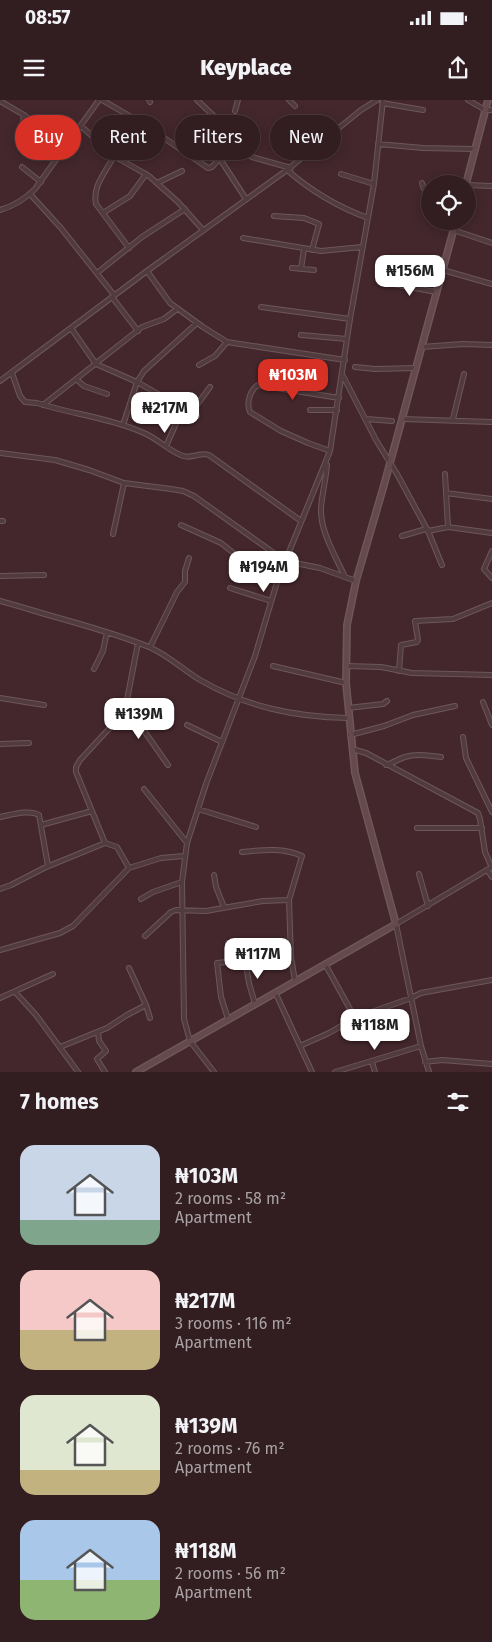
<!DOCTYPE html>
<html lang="en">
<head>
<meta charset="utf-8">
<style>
  body { margin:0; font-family:"Fira Sans",sans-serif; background:#3d2a2e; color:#f1f3f6; height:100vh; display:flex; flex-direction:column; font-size:19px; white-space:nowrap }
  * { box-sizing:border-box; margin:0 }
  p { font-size:16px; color:#a8a2a5 }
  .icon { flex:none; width:28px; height:28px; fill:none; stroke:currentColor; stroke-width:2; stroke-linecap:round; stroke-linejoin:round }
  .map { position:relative; height:972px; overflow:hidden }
  .drawer { display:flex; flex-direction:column; background:#321d21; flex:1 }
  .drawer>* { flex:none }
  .banner { position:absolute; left:15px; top:15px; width:462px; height:45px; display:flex; gap:10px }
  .controls { position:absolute; left:421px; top:75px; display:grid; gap:10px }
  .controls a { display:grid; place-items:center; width:55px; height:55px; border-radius:50%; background:#321d21; box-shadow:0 2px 12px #0003,0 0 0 1px #4d3b3f; font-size:25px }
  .price { position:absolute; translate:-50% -42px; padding:0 11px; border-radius:10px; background:#fff; color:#222; font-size:16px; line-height:32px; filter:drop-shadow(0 1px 2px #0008) }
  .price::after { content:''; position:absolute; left:50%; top:30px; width:15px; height:11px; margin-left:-8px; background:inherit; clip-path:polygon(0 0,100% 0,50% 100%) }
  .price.selected { background:#d93025; color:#fff }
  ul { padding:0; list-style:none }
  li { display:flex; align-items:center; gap:15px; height:125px; padding:0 20px }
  li span { display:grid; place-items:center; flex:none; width:140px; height:100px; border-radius:15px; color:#555 }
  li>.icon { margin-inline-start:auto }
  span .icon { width:60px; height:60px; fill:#fffc; stroke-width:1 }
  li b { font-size:21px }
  h2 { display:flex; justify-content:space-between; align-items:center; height:60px; padding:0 20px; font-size:21px }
  .tag { padding:0 18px; border-radius:22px; background:#321d21; box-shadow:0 2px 12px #0003,0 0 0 1px #4d3b3f; font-size:18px; line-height:45px }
  .tag.selected { background:#d93025; color:#fff }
  .status { display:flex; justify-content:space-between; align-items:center; height:35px; padding:0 25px; background:#321d21; direction:ltr }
  .status svg { height:14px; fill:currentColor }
  header { display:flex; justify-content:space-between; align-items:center; height:65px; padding:0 20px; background:#321d21; font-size:22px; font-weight:800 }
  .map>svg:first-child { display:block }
</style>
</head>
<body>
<div class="status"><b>08:57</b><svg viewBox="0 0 49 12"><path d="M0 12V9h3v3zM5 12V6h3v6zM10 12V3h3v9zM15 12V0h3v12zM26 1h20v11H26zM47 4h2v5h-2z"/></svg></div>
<header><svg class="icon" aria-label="menu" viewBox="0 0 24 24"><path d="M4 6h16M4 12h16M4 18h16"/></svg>Keyplace<svg class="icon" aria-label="share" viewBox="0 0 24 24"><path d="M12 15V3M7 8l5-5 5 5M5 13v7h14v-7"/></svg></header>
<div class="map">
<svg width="492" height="972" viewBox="0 0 492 972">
  <rect width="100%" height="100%" fill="#43272c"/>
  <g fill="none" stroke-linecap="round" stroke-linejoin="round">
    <defs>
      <path id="street" d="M102 0 145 25 208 68 212 67 233 43
        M149 0 150 2
        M197 0 218 20 238 49 252 57 291 68
        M289 0 295 6
        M468 0 485 10H492
        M0 1 24 15 65 48
        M382 3 423 10
        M235 11 238 0
        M81 26 114 56 149 76 178 102 203 130
        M378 44 423 48 475 49
        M20 48 24 15
        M114 56C106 72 92 86 96 104L129 148
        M220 59 246 99
        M22 67 41 82
        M287 70C311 91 338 107 368 118
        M341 74 374 84
        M157 83 182 71
        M422 83 424 89 430 90
        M468 85 492 86
        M30 94 61 128 114 195
        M0 110C14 106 24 100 35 89L99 0
        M103 113 130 96 146 74
        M274 116 304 118 319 124 312 150
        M453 130 492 143
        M243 138 321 151 362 147
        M292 168 314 170
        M301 169 304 149
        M443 170 492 184
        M147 171 170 203 203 227 227 242 345 260
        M97 173 142 137 185 109
        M388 183 436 192
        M112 197 138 231
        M261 207 350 219
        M71 228 96 264 137 282 197 316
        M301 235 347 239
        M421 247 463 244 492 245
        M199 265 215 256 227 242
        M355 267 375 269 416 268
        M12 273 20 296 25 302 37 303C72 314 110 318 144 333 158 339 169 351 183 356 192 359 199 352 209 355L301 421
        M343 276 376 340 397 374 428 431 442 465
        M76 279 84 286 107 294
        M0 281 147 171 287 70 361 10 377 0
        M43 305 142 227 164 219 177 209
        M310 310H337
        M191 313 210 287
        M366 319 392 321
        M402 319 492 322
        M453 319 464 274
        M123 325 137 282 144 271 197 223
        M166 346 183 308
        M330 351 308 343 281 331 250 312C246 303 250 290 258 285L339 298
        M0 353 55 360 89 370 124 383 171 389 183 391 194 396 285 461 320 468 356 481
        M327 365C326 379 322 394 321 408 320 431 335 455 344 475
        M445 374 448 427
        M446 393 492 399
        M0 421H3
        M181 425 221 443 246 463 278 479
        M428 431 448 427 492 433
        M113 434 124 383
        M402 436 426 429
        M492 451 484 469 492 478
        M0 476 44 475
        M230 488 271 501
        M0 501C22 507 44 514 66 520 94 528 122 536 149 547 168 555 182 569 200 580 247 607 294 617 348 618
        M150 547 177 492 185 482V471L189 458
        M273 566 346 583
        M346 566 381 567 412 573 492 575
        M94 569 103 551 107 532
        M399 571 401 545 417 542 418 540 415 521 453 519 492 503
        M0 598 44 605
        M483 602 492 625
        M126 605 168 665
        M348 608 383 604 387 601
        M187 625 222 642
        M350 635 384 626 413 615 455 606
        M463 637 466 658 492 712
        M0 644 29 643
        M352 649 366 653 478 713 480 719 485 752 492 768
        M386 665C393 663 398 659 405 657 418 653 428 656 441 657
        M144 689 187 743
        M198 709 256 727
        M0 717C11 715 29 709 39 715L48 766
        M41 725 92 711
        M417 728H482
        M105 743 76 672V667L80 660 118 619 126 605 138 543
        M242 752C261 750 284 747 302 756L289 800
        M488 771 492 777
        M419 774 428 806
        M214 775 216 787 224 807
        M0 789 11 785 44 768 105 743 117 747 129 768
        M141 799 153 792 182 782
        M145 836 171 812 176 810 206 811 263 801 289 800 291 857 295 881
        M228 843 243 848 249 883 255 904
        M0 850 60 833 73 826 129 768 161 758 184 756
        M325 864 355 918
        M129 868 146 905 150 918
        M15 892 36 915 78 972
        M275 892 312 972
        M0 898 53 874
        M228 919 221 897 217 863 246 860
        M98 932 99 941 106 951 97 959 105 972
        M300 946 329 933 355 918 411 898 421 893 492 880
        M60 947 107 928 127 915 146 905
        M372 962 375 972
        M425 962 442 960 492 964
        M214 972 190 941 184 919 182 782 187 743 206 684 255 556 278 479 330 351 350 219 374 84 383 0
        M335 972 421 946
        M429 972 421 946 396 824 492 767"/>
      <path id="secondary" d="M466 84 488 0
        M136 972 396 824 355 673 346 583 347 525 356 481 384 385 456 121"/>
    </defs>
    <use href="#street" stroke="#6d575a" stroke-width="6"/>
    <use href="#secondary" stroke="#6d575a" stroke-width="8"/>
    <use href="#street" stroke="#523b3f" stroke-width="4"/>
    <use href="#secondary" stroke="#65494d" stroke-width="5"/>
  </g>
</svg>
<div class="controls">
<a><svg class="icon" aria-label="locate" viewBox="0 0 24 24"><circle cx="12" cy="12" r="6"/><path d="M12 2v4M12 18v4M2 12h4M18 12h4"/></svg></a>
</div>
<b class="price" style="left:410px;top:197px">₦156M</b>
<b class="price selected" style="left:293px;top:301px">₦103M</b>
<b class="price" style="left:165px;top:334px">₦217M</b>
<b class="price" style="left:264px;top:493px">₦194M</b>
<b class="price" style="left:139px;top:640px">₦139M</b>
<b class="price" style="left:258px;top:880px">₦117M</b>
<b class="price" style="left:375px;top:951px">₦118M</b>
<div class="banner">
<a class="tag selected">Buy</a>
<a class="tag">Rent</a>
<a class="tag">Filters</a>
<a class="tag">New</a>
</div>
</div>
<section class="drawer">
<h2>7 homes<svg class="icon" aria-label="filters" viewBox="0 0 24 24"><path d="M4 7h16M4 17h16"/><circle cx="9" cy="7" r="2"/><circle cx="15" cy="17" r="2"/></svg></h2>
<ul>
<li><span style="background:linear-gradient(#c9d6e8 75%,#7fa58c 0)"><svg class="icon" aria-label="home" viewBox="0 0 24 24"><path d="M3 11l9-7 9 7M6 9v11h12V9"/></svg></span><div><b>₦103M</b><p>2 rooms · 58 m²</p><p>Apartment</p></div></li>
<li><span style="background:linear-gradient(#f6c9c9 60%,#c2b280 0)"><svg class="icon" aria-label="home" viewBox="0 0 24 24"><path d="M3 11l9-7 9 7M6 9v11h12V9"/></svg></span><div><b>₦217M</b><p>3 rooms · 116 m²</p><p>Apartment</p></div></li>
<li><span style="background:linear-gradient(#dfe7d0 75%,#c2b280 0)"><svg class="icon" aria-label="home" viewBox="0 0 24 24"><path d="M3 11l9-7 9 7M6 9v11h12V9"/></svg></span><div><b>₦139M</b><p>2 rooms · 76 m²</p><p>Apartment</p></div></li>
<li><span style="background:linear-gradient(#a9c7e8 60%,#8fb573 0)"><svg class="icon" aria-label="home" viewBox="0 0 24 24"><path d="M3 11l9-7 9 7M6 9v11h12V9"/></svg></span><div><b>₦118M</b><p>2 rooms · 56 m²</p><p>Apartment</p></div></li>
</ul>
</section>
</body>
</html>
